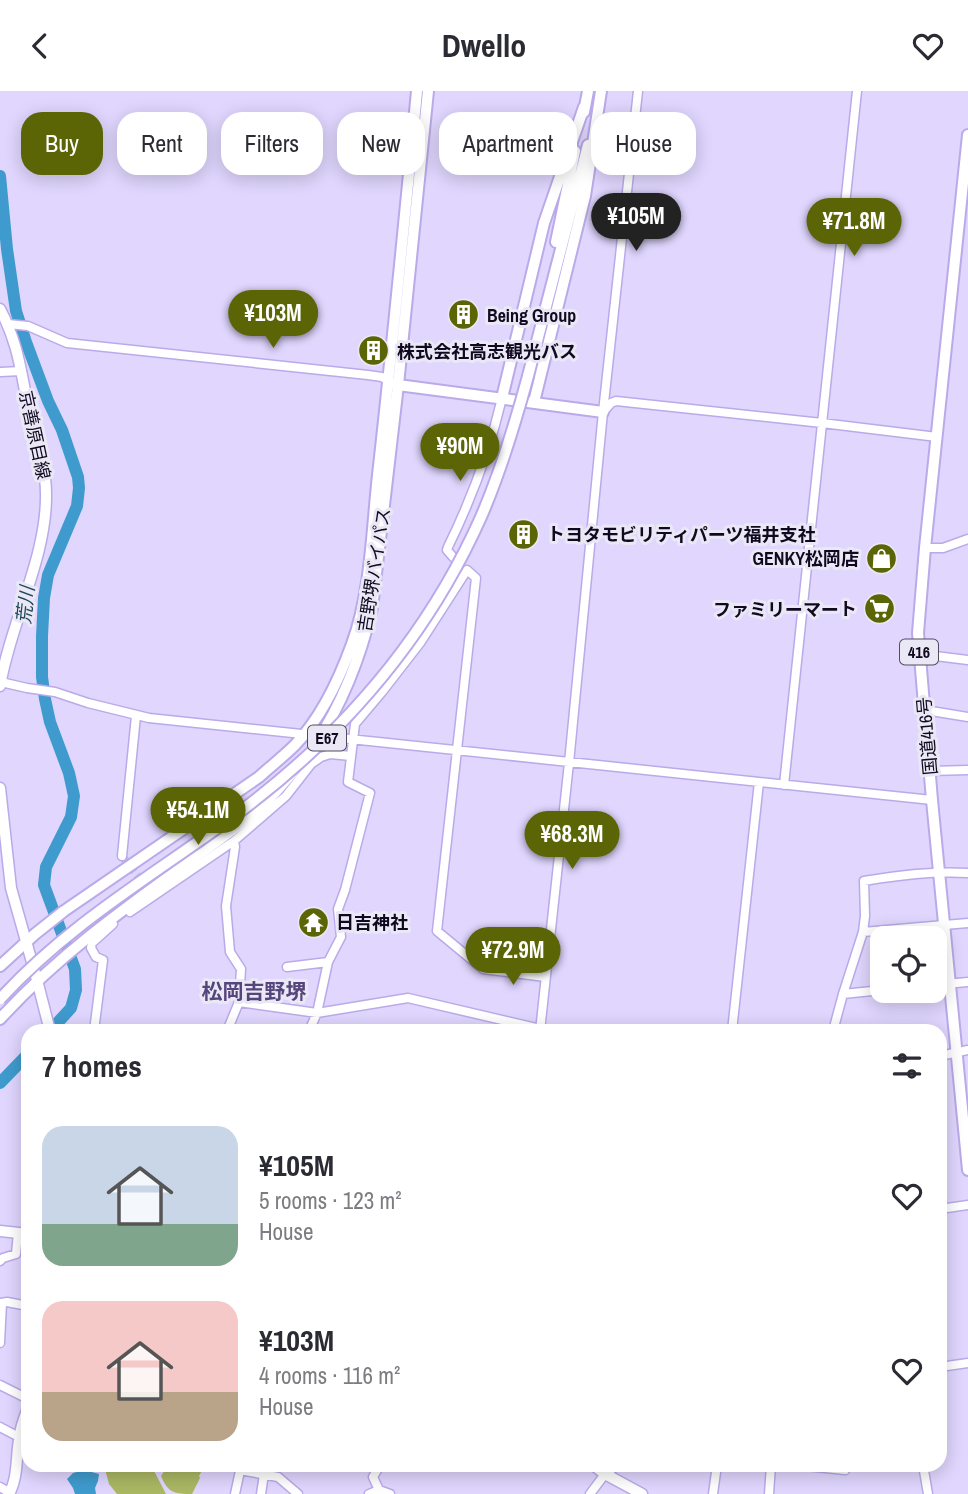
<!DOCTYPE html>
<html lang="en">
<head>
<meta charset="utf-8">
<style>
  body { margin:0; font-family:"Archivo Narrow","Noto Sans JP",sans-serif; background:#f2f2f3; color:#2b2b33; height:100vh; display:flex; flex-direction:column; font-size:26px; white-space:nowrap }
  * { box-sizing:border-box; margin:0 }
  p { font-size:23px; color:#7c7c81 }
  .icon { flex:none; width:38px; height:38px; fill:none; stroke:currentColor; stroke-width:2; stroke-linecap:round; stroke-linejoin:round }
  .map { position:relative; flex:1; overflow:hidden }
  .panel { position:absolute; left:21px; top:933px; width:926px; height:448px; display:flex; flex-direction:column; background:#fff; border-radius:21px; box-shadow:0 4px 18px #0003 }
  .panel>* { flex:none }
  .top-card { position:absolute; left:21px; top:21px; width:928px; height:63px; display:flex; gap:14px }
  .buttons { position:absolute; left:870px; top:835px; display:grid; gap:14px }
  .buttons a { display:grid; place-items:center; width:77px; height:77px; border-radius:14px; background:#fff; box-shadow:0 4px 18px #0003; font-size:35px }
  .price { position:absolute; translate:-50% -60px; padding:0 16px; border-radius:24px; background:#5b6505; color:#fff; font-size:23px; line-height:46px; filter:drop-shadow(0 2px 4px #0008) }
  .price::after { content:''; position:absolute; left:50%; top:42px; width:21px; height:16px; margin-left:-10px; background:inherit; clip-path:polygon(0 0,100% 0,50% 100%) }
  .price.selected { background:#222; color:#fff }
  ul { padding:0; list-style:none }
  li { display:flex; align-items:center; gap:21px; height:175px; padding:0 21px }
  li span { display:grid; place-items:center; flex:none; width:196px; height:140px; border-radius:21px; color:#555 }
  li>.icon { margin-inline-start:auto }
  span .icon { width:84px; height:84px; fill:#fffc; stroke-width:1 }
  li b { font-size:30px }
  h2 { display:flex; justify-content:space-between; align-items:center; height:84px; padding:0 21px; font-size:30px }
  .pill { padding:0 24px; border-radius:21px; background:#fff; box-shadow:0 4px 18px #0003; font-size:24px; line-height:63px }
  .pill.selected { background:#5b6505; color:#fff }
  header { display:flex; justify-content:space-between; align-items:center; height:91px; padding:0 21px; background:#fff; font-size:32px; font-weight:700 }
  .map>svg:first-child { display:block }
</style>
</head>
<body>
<header><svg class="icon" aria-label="back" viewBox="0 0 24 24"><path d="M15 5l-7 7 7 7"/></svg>Dwello<svg class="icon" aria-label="heart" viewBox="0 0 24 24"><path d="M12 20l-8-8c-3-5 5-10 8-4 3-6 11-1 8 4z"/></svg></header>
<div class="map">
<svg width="968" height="1403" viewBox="0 0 968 1403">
  <rect width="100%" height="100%" fill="#e0d6fe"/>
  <path fill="#aab763" d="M104 1374H151L166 1403H117L109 1393Z
    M168 1374H205L199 1385 200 1387 192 1403C175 1403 168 1402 161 1385Z"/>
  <path fill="#3f9bcd" d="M84 1379 99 1383 98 1390 95 1397 96 1403H75L73 1397 67 1388 73 1382Z"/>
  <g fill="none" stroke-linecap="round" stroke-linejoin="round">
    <path stroke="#3f9bcd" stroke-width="12" d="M0 85 7 158 16 220 26 251 48 310 62 339 78 386 79 397 77 415 48 484 44 507 42 545V586L45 608 50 631 69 682 74 705 71 726 46 776 44 794 75 878 76 899 71 917 50 940
      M0 992 28 963"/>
    <path stroke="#c1b7dd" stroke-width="8" stroke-dasharray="8 4" stroke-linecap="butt" d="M122 765 150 801"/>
    <defs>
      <path id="minor" d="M8 233 28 235 67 252 368 284 382 286 388 290
        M0 281 22 280
        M603 321 611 312 616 310 822 332 937 346
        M925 457H943L968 448
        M453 466 447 459 448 456C471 409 490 358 502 307
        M919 563 968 569
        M1 591 27 597 55 601 88 612 149 627 932 709
        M925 619 968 626
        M930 680 968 679
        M784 694 857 0
        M122 765 136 625
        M130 821 234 750 286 705 311 673 321 666 330 663 351 665
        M863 841 968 832
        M287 876 328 871
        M934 894 968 891
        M843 903 882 899
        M239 911 317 922 408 907 549 940
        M94 940 103 869 96 866 91 857 92 852 113 833
        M227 940 239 911 241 878 230 861 226 815 235 756 234 750
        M309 940 317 922 328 871 341 846 338 818 345 799 370 702 348 691 355 633 382 601 420 552 467 479 476 487 437 840 483 878 545 886
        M540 940 569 672 603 321 638 0
        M732 940 759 691
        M833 940 843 903 863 841 865 825 864 790C900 784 932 780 968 782
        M940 965 968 959
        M940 1118 968 1114
        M0 1170 3 1167 16 1163 18 1142
        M0 1212 7 1211 28 1215
        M0 1252 2 1212
        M940 1276 968 1272
        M0 1294 28 1308
        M0 1336 19 1346
        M380 1374 373 1386 379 1399 390 1403
        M796 1374 845 1379
        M923 1374 928 1403
        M97 1375V1374
        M240 1379 278 1386 298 1403
        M0 1396 10 1402
        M235 1403 241 1375
        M261 1403 264 1383
        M369 1403 379 1399
        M590 1403 605 1383 618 1374
        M713 1403 717 1374
        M769 1403 771 1374"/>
      <path id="major" d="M0 218C17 250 20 275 27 310 33 341 46 371 46 403 47 466 10 533 0 595
        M0 697 11 797 37 889 50 940
        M0 1140 28 1143
        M593 1374 605 1383 642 1403
        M9 1403C18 1387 16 1366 19 1349 20 1337 24 1327 28 1317"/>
      <path id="highway" d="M584 21 588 0
        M968 44 925 457 918 542 932 709 968 1079
        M556 151 575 60
        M528 285 588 54
        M391 292 398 294 603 321
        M502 307 544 132 584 16
        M534 311 585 105 601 0
        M315 654C342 613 361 564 372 517L398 294 428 0
        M0 875 35 843 64 820 259 686C271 675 284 665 295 654 322 626 339 589 352 553 372 499 372 432 379 375 393 250 405 125 417 0
        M0 928C74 847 164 791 250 726L267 711 294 680"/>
    </defs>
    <use href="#minor" stroke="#baaae9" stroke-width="11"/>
    <use href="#major" stroke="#baaae9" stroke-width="13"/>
    <use href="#highway" stroke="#baaae9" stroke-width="14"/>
    <use href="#minor" stroke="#fff" stroke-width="8"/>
    <use href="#major" stroke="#fff" stroke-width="10"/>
    <use href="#highway" stroke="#fff" stroke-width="10"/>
    <defs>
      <path id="highway-bridge" d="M0 908C70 832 152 785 234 725 340 647 427 547 481 426 501 380 515 333 528 285"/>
    </defs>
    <use href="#highway-bridge" stroke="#baaae9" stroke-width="14" stroke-linecap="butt"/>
    <use href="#highway-bridge" stroke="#fff" stroke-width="10"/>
  </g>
  <defs>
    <symbol id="building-disc" viewBox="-11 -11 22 22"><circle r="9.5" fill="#5b6505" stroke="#ebe8f5"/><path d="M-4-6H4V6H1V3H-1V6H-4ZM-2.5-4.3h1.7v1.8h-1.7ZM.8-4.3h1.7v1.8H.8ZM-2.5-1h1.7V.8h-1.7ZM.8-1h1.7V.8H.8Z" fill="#fff"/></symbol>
    <symbol id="shop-disc" viewBox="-11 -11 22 22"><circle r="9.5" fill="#5b6505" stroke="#ebe8f5"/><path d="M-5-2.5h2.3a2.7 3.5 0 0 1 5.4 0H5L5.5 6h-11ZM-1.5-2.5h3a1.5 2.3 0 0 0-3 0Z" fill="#fff"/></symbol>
    <symbol id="supermarket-disc" viewBox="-11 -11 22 22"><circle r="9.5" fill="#5b6505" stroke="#ebe8f5"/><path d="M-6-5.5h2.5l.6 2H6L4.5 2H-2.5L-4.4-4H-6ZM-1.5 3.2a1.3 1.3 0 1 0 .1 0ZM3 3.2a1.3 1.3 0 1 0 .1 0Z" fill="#fff"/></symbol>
    <symbol id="temple-disc" viewBox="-11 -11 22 22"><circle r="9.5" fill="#5b6505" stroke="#ebe8f5"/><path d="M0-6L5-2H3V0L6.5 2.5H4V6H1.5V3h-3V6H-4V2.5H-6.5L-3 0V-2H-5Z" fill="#fff"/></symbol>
  </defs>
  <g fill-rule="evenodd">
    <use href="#building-disc" x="446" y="206" width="35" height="35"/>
    <use href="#building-disc" x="356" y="242" width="35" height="35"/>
    <use href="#building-disc" x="506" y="426" width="35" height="35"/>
    <use href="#shop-disc" x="864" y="450" width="35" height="35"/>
    <use href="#supermarket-disc" x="862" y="500" width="35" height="35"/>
    <use href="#temple-disc" x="296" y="814" width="35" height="35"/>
  </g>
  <g text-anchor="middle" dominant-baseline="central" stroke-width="6" stroke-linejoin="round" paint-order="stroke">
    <g fill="#ebe8f5" stroke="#524c60" stroke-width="2">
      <rect x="900" y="548.5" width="38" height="25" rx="5"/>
      <rect x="308" y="634.5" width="38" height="25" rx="5"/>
    </g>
    <g font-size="16" font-weight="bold" fill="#110920">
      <text x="919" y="561">416</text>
      <text x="327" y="647">E67</text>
    </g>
    <g font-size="18" font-weight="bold" fill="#110920" stroke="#ebe8f5" text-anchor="start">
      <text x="487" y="224">Being Group</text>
      <text x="397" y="260">株式会社高志観光バス</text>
      <text x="547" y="443">トヨタモビリティパーツ福井支社</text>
      <text x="859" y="467" text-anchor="end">GENKY松岡店</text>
      <text x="857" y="518" text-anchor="end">ファミリーマート</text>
      <text x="336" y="831">日吉神社</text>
    </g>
    <g font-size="18" fill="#110920" stroke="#ebe8f5">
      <text transform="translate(35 344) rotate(78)">京善原目線</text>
      <text transform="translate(374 479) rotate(-81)">吉野堺バイパス</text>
      <text transform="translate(927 645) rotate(-95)">国道416号</text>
    </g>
    <g font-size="19" font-style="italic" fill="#21475d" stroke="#ebe8f5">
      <text transform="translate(25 514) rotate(-84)">荒川</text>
    </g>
    <g font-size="21" font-weight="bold" fill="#56457c" stroke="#ebe8f5">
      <text x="254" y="900">松岡吉野堺</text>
    </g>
  </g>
</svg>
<div class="buttons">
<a><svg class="icon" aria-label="locate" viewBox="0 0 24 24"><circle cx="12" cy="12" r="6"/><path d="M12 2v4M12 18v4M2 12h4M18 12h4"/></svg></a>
</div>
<b class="price selected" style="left:636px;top:162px">¥105M</b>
<b class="price" style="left:854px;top:167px">¥71.8M</b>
<b class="price" style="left:273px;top:259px">¥103M</b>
<b class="price" style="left:460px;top:392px">¥90M</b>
<b class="price" style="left:198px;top:756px">¥54.1M</b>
<b class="price" style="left:572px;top:780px">¥68.3M</b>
<b class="price" style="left:513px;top:896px">¥72.9M</b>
<div class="top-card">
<a class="pill selected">Buy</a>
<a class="pill">Rent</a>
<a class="pill">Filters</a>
<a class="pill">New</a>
<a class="pill">Apartment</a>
<a class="pill">House</a>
</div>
<section class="panel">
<h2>7 homes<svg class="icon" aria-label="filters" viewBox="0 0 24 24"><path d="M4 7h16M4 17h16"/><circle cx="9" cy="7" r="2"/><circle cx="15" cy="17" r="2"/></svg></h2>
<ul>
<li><span style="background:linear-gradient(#c9d6e8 70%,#7fa58c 0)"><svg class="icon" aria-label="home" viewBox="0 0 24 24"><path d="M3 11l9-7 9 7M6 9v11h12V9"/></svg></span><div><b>¥105M</b><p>5 rooms · 123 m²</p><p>House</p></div><svg class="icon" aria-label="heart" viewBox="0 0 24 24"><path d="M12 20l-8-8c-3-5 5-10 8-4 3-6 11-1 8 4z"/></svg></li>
<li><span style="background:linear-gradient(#f6c9c9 65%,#b9a48a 0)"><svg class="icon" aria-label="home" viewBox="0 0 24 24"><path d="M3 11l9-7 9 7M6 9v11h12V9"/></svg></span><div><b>¥103M</b><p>4 rooms · 116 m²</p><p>House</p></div><svg class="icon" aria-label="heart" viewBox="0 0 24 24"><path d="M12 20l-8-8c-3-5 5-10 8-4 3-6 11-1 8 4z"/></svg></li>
</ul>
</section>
</div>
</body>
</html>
